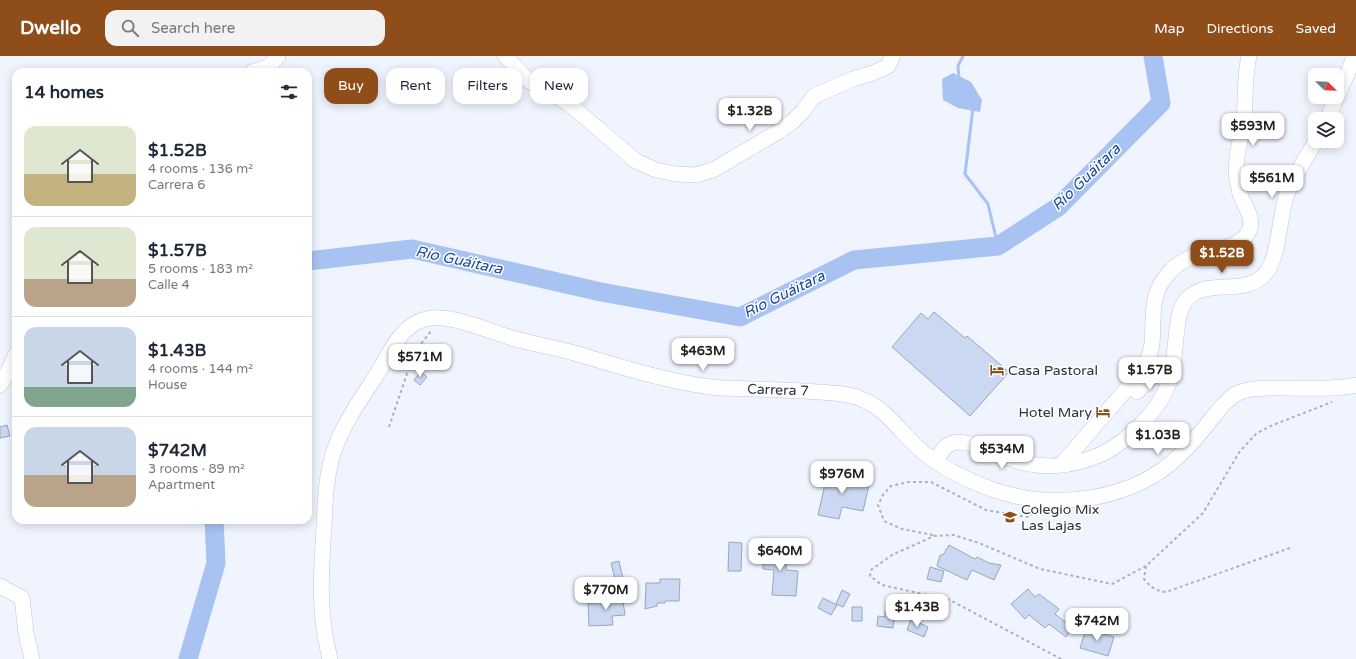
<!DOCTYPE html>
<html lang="en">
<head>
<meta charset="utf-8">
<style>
  body { margin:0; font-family:"Varela Round",sans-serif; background:#f2f2f3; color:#1f2937; height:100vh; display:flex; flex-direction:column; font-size:15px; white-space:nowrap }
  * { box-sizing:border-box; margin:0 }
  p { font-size:13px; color:#747a83 }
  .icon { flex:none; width:22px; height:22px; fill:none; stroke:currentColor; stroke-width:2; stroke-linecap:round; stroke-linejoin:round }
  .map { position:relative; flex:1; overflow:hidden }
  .side { position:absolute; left:12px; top:12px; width:300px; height:456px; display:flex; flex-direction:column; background:#fff; border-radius:12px; box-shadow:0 2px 10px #0003 }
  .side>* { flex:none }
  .hud { position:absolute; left:324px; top:12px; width:380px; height:36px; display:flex; gap:8px }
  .needle { width:26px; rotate:113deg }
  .tools { position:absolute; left:1308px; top:12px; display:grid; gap:8px }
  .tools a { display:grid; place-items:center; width:36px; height:36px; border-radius:8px; background:#fff; box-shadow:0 2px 10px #0003; font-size:20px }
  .price { position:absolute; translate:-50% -34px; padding:0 9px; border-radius:8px; background:#fff; color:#222; font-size:13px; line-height:26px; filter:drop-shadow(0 1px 2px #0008) }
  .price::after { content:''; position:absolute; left:50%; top:24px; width:12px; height:9px; margin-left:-6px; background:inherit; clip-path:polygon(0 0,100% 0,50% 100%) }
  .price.current { background:#8f4d1a; color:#fff }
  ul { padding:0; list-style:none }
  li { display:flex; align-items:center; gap:12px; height:100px; padding:0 12px }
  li+li { border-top:1px solid #e0e1e3 }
  li span { display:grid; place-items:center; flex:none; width:112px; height:80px; border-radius:12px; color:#555 }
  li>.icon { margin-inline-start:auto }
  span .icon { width:48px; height:48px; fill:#fffc; stroke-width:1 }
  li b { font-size:17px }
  h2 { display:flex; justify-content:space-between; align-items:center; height:48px; padding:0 12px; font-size:17px }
  .tag { padding:0 14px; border-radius:12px; background:#fff; box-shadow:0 2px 10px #0003; font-size:14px; line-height:36px }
  .tag.current { background:#8f4d1a; color:#fff }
  header { display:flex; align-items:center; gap:24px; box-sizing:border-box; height:56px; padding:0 20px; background:#8f4d1a; color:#fff }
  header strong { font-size:19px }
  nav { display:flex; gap:22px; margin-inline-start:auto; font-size:14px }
  .search { width:280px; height:36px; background:#f2f2f3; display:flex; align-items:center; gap:10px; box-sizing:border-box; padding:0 14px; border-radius:12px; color:#747a83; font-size:15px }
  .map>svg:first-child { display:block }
</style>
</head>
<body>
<header>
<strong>Dwello</strong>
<div class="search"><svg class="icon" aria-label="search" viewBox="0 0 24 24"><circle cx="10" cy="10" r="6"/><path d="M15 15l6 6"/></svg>Search here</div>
<nav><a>Map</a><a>Directions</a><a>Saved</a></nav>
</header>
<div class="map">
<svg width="1356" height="603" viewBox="0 0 1356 603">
  <rect width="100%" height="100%" fill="#eff4ff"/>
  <path fill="#a8c2f1" d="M953 17 971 26 982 44 980 56 958 52 943 44 942 23Z"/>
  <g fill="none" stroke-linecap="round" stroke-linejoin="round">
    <path stroke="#a8c2f1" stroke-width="3" d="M959 23 958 10 963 0
      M973 52 965 118 988 148 998 190"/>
    <path stroke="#a8c2f1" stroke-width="19" d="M308 205 412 193 601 236 740 261 854 204 998 190 1058 151 1161 47 1153 0
      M188 603 216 507 214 464"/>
  </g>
  <path fill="#cad8f1" stroke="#99a6be" d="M934 256 965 282 967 280 1009 316 970 360 892 291 921 257 928 263Z
    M421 316 427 321 420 329 414 324Z
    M7 369 10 380 0 382V371Z
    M828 415 852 420 851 426 869 429 863 455 842 451 839 463 818 459Z
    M729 486 742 487 741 515H728Z
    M764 488 774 489V494L787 495 786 514 798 515 796 540 772 539 774 514 763 513Z
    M949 489 975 503 977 501 989 507 1001 509 994 524 972 514 967 524 937 510 940 499H943Z
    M619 505 623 523 625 522 627 531 615 538 612 524 615 523 611 507Z
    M930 511 944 515 941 526 927 523Z
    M660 523H680L679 545H665V547H657V550L645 553 646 527H660Z
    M1028 533 1035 541 1039 538 1059 553 1055 558 1073 572 1066 581 1049 568 1045 572 1029 559 1025 563 1011 548Z
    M842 534 850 538 843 551 836 548Z
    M622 538 625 559 612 560 613 569 589 570 588 547 612 546 611 539Z
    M823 542 837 549 831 559 818 552Z
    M852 551H862V565H852Z
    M885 555 895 556 893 572 877 570 878 560 885 561Z
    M911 563 928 571 924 581 907 574Z
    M1086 573 1114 581 1108 600 1080 592Z"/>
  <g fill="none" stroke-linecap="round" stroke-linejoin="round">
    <defs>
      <path id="minor" d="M505 0 529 25 568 47 636 105 656 114 676 118 696 119 715 113 776 77 792 66 803 55 814 40 853 23 873 17 888 10 893 0
        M252 16 270 10 278 0
        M1337 41 1355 0
        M1327 63 1337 41
        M0 329 9 314 16 298
        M1137 336 1151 321 1172 314
        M936 406C940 398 944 389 953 387 969 383 996 398 1011 403 1041 414 1073 411 1102 398 1126 386 1159 355 1168 329 1173 317 1174 304 1175 291 1177 276 1177 256 1186 244 1205 221 1243 241 1264 219 1279 204 1279 163 1286 141 1293 122 1305 103 1316 85
        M1061 409 1143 314C1147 305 1151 297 1152 288 1154 266 1150 241 1164 223 1171 213 1181 205 1192 201 1208 194 1241 193 1249 175 1255 162 1244 150 1240 138 1239 134 1238 128 1237 124 1234 103 1241 84 1244 64 1246 42 1244 21 1249 0
        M0 530 22 542 26 577 32 603
        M330 603C318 556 321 518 324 471 325 444 326 417 335 392 345 364 364 339 379 315 390 296 402 268 426 263 450 257 488 275 512 282 532 288 554 291 574 297 619 310 664 325 711 331 725 333 740 332 755 333 785 334 814 335 843 338 849 339 855 340 861 343 887 352 902 379 923 396 943 413 969 425 994 434 1055 455 1134 445 1181 398 1192 387 1203 374 1213 361 1220 353 1226 343 1236 338 1250 331 1266 332 1281 332 1306 332 1331 334 1356 329"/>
    </defs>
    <use href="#minor" stroke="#bac8e0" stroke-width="16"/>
    <path stroke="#acb1bc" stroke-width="2" stroke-dasharray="3 3" stroke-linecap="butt" d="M389 371 414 297 431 275
      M933 479 902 473 884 465 878 449 883 439 891 430 908 426H931L986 454 1027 461 1036 456
      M1290 492 1166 536C1156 535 1150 531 1144 523L1146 510 1203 457 1240 395 1257 377 1273 369 1332 346
      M1061 603 950 544 882 529 870 520 871 514 892 499 934 480 954 479 979 487 1040 513 1112 528 1146 510"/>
    <use href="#minor" stroke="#fff" stroke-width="15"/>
  </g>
  <defs>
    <symbol id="hotel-bare" viewBox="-9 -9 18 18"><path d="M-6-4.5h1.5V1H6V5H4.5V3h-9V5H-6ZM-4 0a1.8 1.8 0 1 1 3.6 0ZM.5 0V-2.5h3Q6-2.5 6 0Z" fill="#8f4d1a" stroke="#fff" stroke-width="2.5" paint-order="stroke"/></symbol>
    <symbol id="school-bare" viewBox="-9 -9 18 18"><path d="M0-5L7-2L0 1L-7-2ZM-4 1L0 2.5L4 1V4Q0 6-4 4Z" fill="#8f4d1a" stroke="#fff" stroke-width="2.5" paint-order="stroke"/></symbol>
  </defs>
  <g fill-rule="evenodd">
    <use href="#hotel-bare" x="987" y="304" width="20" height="20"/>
    <use href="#hotel-bare" x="1093" y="346" width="20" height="20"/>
    <use href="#school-bare" x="1000" y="451" width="20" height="20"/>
  </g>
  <g text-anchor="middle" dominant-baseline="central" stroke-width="3" stroke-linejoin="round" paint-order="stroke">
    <g font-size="14" fill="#2c323b" stroke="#fff" text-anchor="start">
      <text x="1008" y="314">Casa Pastoral</text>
      <text x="1092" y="356" text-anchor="end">Hotel Mary</text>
      <text x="1021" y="453">Colegio Mix<tspan x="1021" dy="16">Las Lajas</tspan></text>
    </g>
    <g font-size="14" fill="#2c323b" stroke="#fff">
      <text transform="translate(778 334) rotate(2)">Carrera 7</text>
    </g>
    <g font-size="15" font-style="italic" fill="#1c49a1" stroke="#fff">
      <text transform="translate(1086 121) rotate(-44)">Río Guáitara</text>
      <text transform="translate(459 204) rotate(12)">Río Guáitara</text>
      <text transform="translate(784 238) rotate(-26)">Río Guáitara</text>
    </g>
  </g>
</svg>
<div class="tools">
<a><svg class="needle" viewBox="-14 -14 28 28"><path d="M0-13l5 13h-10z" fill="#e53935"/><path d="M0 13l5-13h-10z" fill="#747a83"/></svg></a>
<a><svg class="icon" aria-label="layers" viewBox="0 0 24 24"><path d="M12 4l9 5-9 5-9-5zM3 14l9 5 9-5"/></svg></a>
</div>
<b class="price" style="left:750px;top:76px">$1.32B</b>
<b class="price" style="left:1253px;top:91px">$593M</b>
<b class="price" style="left:1272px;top:143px">$561M</b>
<b class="price current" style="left:1222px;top:218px">$1.52B</b>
<b class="price" style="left:703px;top:316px">$463M</b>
<b class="price" style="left:420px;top:322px">$571M</b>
<b class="price" style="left:1150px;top:335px">$1.57B</b>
<b class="price" style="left:1158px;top:400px">$1.03B</b>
<b class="price" style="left:1002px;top:414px">$534M</b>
<b class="price" style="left:842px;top:439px">$976M</b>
<b class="price" style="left:780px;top:516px">$640M</b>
<b class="price" style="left:606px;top:555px">$770M</b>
<b class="price" style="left:917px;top:572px">$1.43B</b>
<b class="price" style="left:1097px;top:586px">$742M</b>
<div class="hud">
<a class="tag current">Buy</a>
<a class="tag">Rent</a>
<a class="tag">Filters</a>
<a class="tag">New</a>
</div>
<section class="side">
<h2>14 homes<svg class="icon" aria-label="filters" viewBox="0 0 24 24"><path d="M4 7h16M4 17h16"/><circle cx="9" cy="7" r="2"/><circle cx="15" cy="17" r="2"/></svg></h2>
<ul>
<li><span style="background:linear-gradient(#dfe7d0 60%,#c2b280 0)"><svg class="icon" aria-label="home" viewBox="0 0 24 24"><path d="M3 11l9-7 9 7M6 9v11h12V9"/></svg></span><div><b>$1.52B</b><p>4 rooms · 136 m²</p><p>Carrera 6</p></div></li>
<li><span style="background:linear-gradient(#dfe7d0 65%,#b9a48a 0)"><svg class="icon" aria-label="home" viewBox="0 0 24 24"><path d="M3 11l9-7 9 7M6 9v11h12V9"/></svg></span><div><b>$1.57B</b><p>5 rooms · 183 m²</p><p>Calle 4</p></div></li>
<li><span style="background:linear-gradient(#c9d6e8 75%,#7fa58c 0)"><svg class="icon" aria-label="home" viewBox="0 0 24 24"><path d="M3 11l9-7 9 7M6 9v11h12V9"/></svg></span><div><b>$1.43B</b><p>4 rooms · 144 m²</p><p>House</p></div></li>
<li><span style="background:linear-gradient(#c9d6e8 60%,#b9a48a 0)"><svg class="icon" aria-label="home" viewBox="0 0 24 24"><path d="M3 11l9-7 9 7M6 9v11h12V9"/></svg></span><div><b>$742M</b><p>3 rooms · 89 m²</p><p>Apartment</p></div></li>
</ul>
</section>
</div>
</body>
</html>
